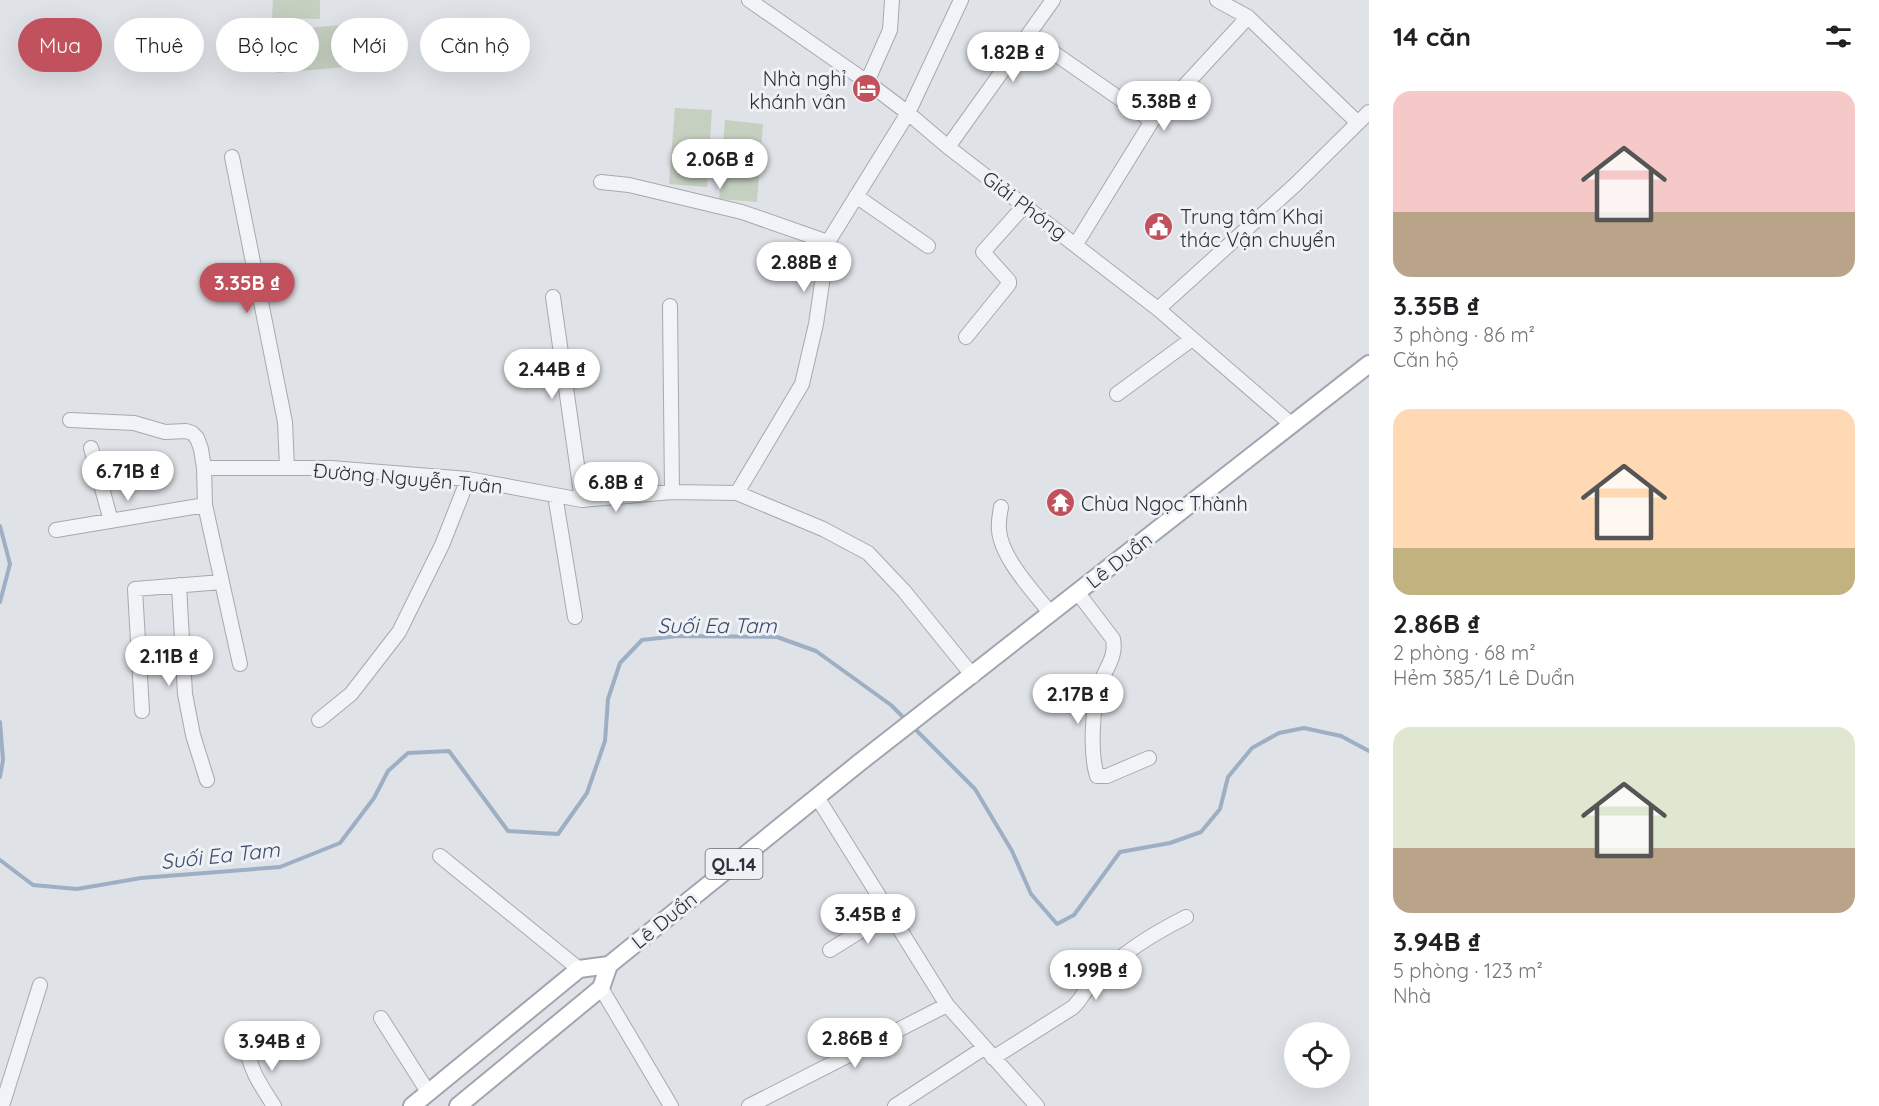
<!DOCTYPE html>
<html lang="vi">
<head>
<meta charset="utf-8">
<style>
  body { margin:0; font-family:Quicksand,sans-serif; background:#f6f6f6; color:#202124; height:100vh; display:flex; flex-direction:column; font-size:22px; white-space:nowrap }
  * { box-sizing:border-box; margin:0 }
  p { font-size:20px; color:#757577 }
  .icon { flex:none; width:33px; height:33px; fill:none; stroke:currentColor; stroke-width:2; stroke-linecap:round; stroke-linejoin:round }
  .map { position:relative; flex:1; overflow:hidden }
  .details { display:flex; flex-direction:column; background:#fff; width:510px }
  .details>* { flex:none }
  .top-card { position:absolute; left:18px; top:18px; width:570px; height:54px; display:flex; gap:12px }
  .fabs { position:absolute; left:1284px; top:1022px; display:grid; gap:12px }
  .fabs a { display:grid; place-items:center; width:66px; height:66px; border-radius:50%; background:#fff; box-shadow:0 6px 24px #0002; font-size:30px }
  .price { position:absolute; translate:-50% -51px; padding:0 14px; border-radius:21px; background:#fff; color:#222; font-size:20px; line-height:39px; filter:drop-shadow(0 2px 3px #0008) }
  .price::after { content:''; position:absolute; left:50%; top:36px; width:18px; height:14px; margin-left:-9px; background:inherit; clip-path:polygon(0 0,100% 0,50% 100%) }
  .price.active { background:#c0515d; color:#fff }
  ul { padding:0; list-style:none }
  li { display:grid; align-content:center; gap:12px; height:318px; padding:0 24px }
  li span { display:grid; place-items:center; height:186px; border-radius:18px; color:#555 }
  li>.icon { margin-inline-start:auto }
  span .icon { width:108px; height:108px; fill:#fffc; stroke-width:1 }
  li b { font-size:26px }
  h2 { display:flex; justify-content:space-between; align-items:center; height:72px; padding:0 24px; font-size:26px }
  .pill { padding:0 21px; border-radius:27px; background:#fff; box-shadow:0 6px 24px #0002; font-size:21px; line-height:54px }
  .pill.active { background:#c0515d; color:#fff }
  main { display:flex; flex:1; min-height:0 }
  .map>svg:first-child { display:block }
</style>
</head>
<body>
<main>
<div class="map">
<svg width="1369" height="1106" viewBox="0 0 1369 1106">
  <rect width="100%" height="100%" fill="#dfe2e7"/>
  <path fill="#c5d0c1" d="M273 0H320V19L272 18Z
    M353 24 357 66 277 73 273 31Z
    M675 108 712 110 707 187 669 184Z
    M725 120 763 124 757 202 719 199Z"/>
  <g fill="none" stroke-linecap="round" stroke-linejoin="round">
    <path stroke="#9eafc4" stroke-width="4" d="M0 526 10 564 0 602
      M0 722 3 760 0 777
      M912 726 975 789 1012 851 1031 894 1057 924 1074 915 1120 852 1170 843 1201 832 1220 809 1228 777 1252 748 1279 733 1304 728 1341 736 1369 751
      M0 860 33 885 77 889 141 878 280 867 340 843 374 798 388 771 408 753 449 751 508 831 558 834 587 793 605 741 608 699 620 663 642 640 677 636 777 637 816 651 891 705 907 721"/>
    <defs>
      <path id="minor" d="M749 0 867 82 908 113 948 147 1158 309 1291 424
        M1217 0 1248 17 1358 123
        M1028 35 1152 121
        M867 82 890 30 892 0
        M948 147 1053 0
        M232 157 285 422 287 468
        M601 182 629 185 742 212 828 242
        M856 196 928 246
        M1076 244 1152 121 1248 17
        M553 297 582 500
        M670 306 672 492
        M1158 309 1295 185 1369 112
        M966 337 1009 284V281L983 252 1025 205
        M1117 394 1192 339
        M70 420 134 423 165 432 186 431 192 433 197 438 201 449 204 468 205 505 240 664
        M91 448 111 521
        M204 468H331L468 479 582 500 672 492 737 493 823 529 868 553 904 591 973 676
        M737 493 802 384 816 324 828 242 908 113 961 0
        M555 495 575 617
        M1001 507C1000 514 998 522 999 530 1001 558 1034 592 1051 614
        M56 530 205 505
        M179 585 185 694 193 735 207 780
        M1078 593 1113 639C1117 658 1104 670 1099 687 1092 710 1090 753 1097 776H1107L1149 758
        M142 711 135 589 222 582
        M319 720 351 694 399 632 442 545 468 479
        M817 797 947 1005 1037 1106
        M440 856 579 969
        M830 950 889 913
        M601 988 671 1106
        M381 1018 428 1092
        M247 1045C248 1068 262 1087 274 1106
        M993 1058 1072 1008C1081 1001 1084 990 1093 982 1124 952 1147 937 1186 917
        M2 1106 40 985
        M749 1106 947 1005
        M895 1106 984 1048"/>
      <path id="major" d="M412 1106 579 969 609 965 859 763 1369 364
        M458 1106 601 988 609 965"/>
    </defs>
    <use href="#minor" stroke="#a5a9b1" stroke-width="16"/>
    <use href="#major" stroke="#a0a6b1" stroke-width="20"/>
    <use href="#minor" stroke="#f2f3f6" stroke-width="14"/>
    <use href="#major" stroke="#fff" stroke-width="16"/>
  </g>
  <defs>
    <symbol id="hotel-disc" viewBox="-11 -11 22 22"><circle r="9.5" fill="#c0515d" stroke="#eff1f5"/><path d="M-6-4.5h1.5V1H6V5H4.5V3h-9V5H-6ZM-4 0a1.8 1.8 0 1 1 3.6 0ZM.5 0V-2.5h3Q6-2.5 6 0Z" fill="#fff"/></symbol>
    <symbol id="civic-disc" viewBox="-11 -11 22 22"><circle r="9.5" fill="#c0515d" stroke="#eff1f5"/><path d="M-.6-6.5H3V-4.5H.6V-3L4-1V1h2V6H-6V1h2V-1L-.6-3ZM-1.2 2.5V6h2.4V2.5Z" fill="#fff"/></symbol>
    <symbol id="temple-disc" viewBox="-11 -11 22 22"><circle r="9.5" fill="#c0515d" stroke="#eff1f5"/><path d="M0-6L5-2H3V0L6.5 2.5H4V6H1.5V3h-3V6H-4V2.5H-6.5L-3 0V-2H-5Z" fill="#fff"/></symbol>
  </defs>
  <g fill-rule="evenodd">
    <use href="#hotel-disc" x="850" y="72" width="33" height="33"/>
    <use href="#civic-disc" x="1142" y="210" width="33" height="33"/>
    <use href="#temple-disc" x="1044" y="486" width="33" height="33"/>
  </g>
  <g text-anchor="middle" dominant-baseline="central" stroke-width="6" stroke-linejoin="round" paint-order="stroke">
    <rect fill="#eff1f5" stroke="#656a74" stroke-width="1.5" x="705.5" y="849" width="57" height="30" rx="4.5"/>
    <g font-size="18" font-weight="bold" fill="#2a303d">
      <text x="734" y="864">QL.14</text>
    </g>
    <g font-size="20" fill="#2a303d" stroke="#eff1f5" text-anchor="start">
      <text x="846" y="78" text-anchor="end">Nhà nghỉ<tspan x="846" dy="23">khánh vân</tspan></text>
      <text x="1180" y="216">Trung tâm Khai<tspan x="1180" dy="23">thác Vận chuyển</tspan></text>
      <text x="1081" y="503">Chùa Ngọc Thành</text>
    </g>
    <g font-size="20" fill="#2a303d" stroke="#eff1f5">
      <text transform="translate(1025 205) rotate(37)">Giải Phóng</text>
      <text transform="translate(408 478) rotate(5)">Đường Nguyễn Tuân</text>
      <text transform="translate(1119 560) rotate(-38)">Lê Duẩn</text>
      <text transform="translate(664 920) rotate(-39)">Lê Duẩn</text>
    </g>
    <g font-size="21" font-style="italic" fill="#384d6c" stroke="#eff1f5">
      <text x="717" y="625">Suối Ea Tam</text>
      <text transform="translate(220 855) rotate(-6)">Suối Ea Tam</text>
    </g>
  </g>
</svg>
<div class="fabs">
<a><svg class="icon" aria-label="locate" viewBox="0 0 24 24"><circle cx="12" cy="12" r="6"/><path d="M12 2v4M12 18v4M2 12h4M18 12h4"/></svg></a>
</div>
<b class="price" style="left:1013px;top:83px">1.82B ₫</b>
<b class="price" style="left:1164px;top:132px">5.38B ₫</b>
<b class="price" style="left:720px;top:190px">2.06B ₫</b>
<b class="price" style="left:804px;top:293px">2.88B ₫</b>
<b class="price active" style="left:247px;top:314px">3.35B ₫</b>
<b class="price" style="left:552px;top:400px">2.44B ₫</b>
<b class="price" style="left:128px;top:502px">6.71B ₫</b>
<b class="price" style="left:616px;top:513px">6.8B ₫</b>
<b class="price" style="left:169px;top:687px">2.11B ₫</b>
<b class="price" style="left:1078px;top:725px">2.17B ₫</b>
<b class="price" style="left:868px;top:945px">3.45B ₫</b>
<b class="price" style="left:1096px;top:1001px">1.99B ₫</b>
<b class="price" style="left:855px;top:1069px">2.86B ₫</b>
<b class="price" style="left:272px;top:1072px">3.94B ₫</b>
<div class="top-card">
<a class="pill active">Mua</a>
<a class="pill">Thuê</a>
<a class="pill">Bộ lọc</a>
<a class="pill">Mới</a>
<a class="pill">Căn hộ</a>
</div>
</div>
<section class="details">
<h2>14 căn<svg class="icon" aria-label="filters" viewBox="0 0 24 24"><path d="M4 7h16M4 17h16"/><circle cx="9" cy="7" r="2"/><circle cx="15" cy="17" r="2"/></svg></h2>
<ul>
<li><span style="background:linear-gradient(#f6c9c9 65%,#b9a48a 0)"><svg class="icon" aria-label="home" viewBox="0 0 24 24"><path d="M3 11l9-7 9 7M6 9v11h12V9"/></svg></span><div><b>3.35B ₫</b><p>3 phòng · 86 m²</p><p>Căn hộ</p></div></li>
<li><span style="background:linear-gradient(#ffd9b3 75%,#c2b280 0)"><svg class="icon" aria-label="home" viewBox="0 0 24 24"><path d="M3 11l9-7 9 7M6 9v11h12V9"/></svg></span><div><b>2.86B ₫</b><p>2 phòng · 68 m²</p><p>Hẻm 385/1 Lê Duẩn</p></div></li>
<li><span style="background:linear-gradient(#dfe7d0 65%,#b9a48a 0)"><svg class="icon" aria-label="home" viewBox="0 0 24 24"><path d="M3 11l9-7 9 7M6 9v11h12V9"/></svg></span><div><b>3.94B ₫</b><p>5 phòng · 123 m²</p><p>Nhà</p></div></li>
</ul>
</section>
</main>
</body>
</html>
